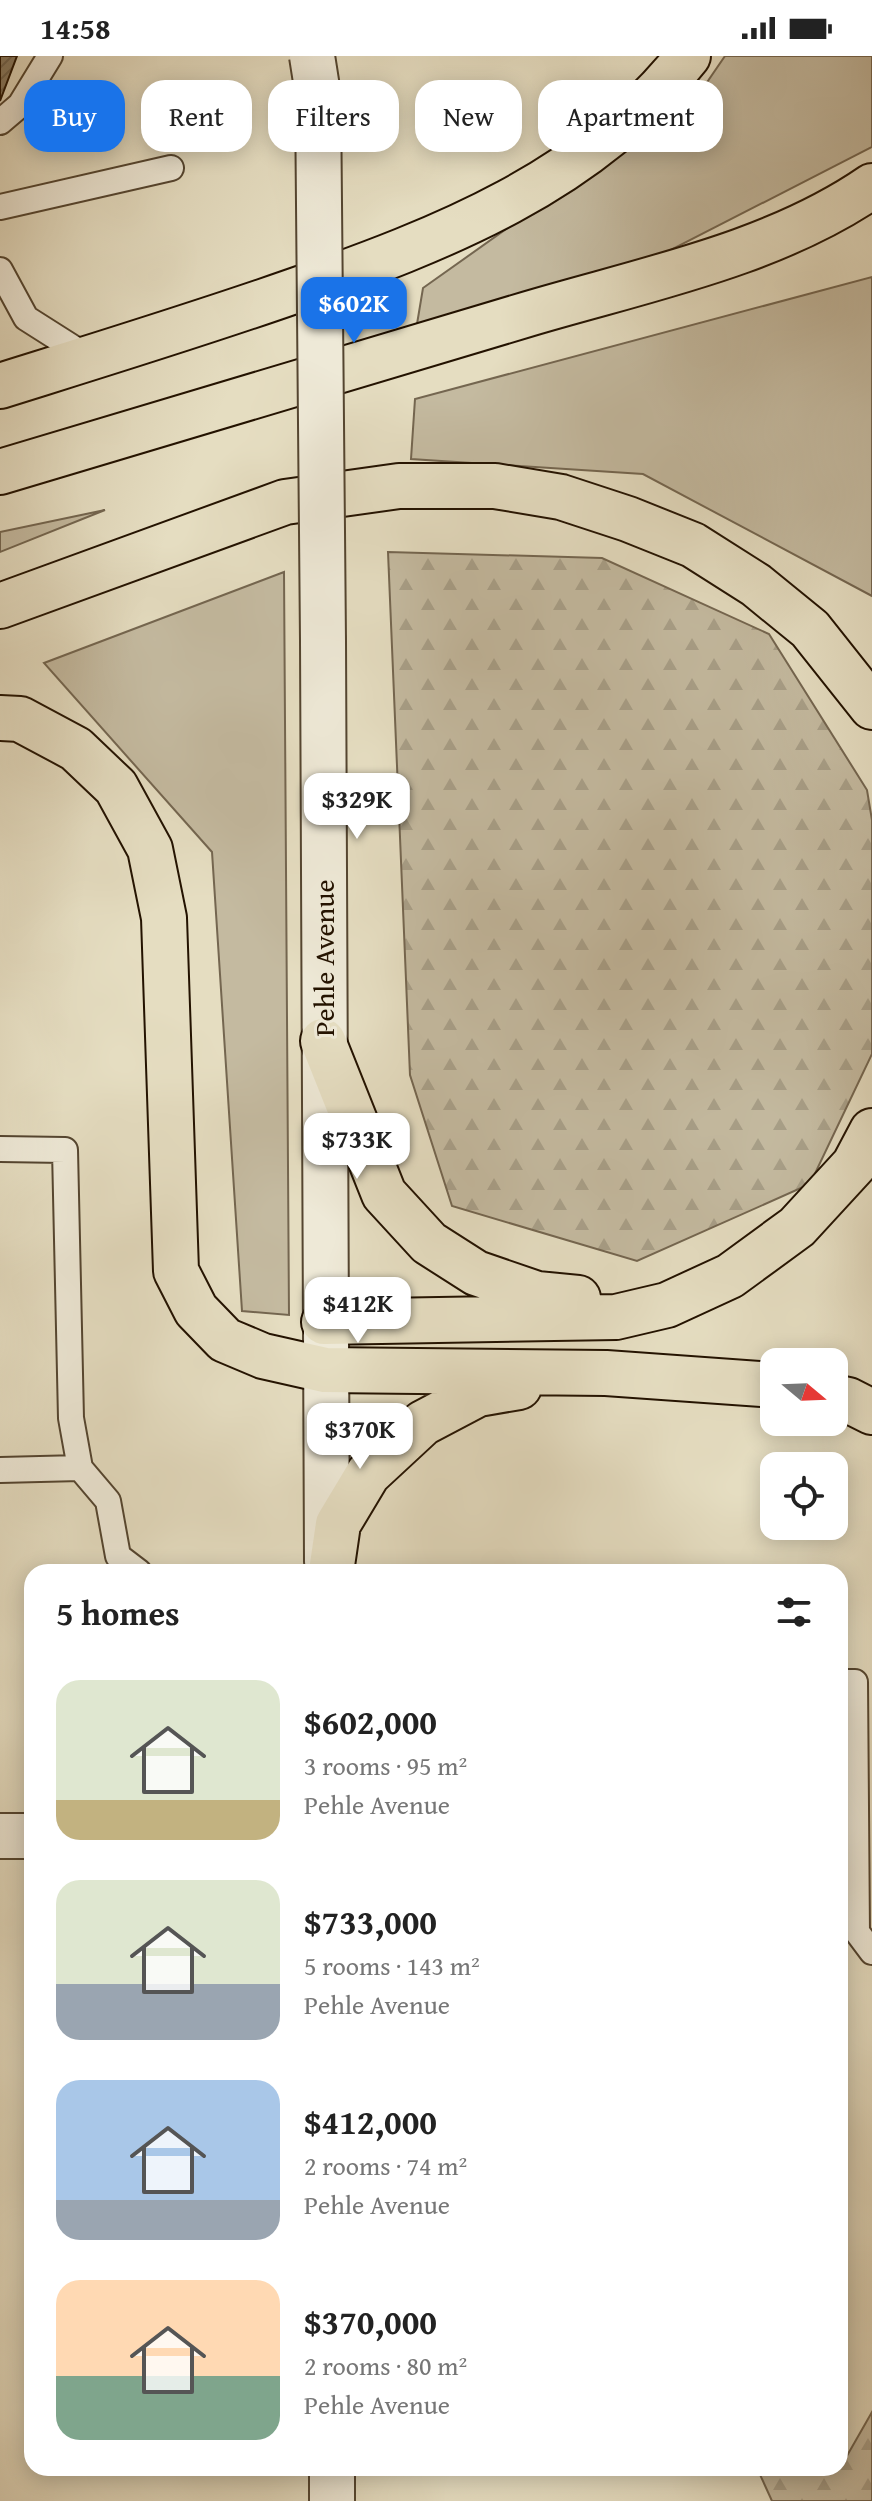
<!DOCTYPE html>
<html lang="en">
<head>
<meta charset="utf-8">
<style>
  body { margin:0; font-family:"Gentium Book Plus",serif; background:#f2f2f2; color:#222; height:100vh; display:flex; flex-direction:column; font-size:30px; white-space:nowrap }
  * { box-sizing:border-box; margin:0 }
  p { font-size:26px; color:#767676 }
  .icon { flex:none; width:44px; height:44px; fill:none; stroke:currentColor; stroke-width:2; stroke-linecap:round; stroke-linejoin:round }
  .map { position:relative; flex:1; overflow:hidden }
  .drawer { position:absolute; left:24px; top:1508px; width:824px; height:912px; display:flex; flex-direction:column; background:#fff; border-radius:24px; box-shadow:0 4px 20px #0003 }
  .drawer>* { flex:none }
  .banner { position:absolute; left:24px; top:24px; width:824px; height:72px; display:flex; gap:16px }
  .needle { width:52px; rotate:109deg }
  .tools { position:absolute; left:760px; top:1292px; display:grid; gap:16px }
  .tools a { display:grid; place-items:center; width:88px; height:88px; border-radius:16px; background:#fff; box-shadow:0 4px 20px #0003; font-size:40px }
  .price { position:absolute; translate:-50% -68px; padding:0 18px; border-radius:16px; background:#fff; color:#222; font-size:26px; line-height:52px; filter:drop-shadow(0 2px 4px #0008) }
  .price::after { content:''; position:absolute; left:50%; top:48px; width:24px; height:18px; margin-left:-12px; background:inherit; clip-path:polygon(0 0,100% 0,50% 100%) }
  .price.selected { background:#1a73e8; color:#fff }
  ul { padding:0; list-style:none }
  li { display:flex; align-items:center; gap:24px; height:200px; padding:0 32px }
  li span { display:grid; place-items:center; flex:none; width:224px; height:160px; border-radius:24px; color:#555 }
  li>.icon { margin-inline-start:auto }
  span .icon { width:96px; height:96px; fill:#fffc; stroke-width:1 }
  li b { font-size:34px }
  h2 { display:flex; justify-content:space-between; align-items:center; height:96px; padding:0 32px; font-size:34px }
  .chip { padding:0 28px; border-radius:24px; background:#fff; box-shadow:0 4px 20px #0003; font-size:28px; line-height:72px }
  .chip.selected { background:#1a73e8; color:#fff }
  .status { display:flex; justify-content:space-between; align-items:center; height:56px; padding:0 40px; background:#fff; direction:ltr }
  .status svg { height:22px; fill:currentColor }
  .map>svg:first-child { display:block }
</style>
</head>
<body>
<div class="status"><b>14:58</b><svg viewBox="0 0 49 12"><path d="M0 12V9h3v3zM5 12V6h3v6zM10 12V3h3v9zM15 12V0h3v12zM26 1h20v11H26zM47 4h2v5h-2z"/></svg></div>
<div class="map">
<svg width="872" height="2445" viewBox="0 0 872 2445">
  <defs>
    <pattern id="forest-firs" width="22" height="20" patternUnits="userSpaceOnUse" patternTransform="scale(2)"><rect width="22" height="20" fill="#c4baa0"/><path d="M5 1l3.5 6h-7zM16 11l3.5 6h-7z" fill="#a89f88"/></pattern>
    <pattern id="building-hatch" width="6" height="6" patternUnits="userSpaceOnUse" patternTransform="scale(2)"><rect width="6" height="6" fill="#887c64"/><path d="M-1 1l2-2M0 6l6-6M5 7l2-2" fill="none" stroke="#6f6450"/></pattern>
  </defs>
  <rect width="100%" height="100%" fill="#e5ddc1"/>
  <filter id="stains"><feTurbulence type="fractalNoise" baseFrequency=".0025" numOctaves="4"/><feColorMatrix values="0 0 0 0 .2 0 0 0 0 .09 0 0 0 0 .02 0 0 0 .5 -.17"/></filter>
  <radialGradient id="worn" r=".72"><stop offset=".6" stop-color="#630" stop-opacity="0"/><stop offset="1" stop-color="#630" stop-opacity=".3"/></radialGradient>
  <path fill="#c4baa0" stroke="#746650" stroke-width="2" d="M725 0H872V91L610 225 416 274 423 232 701 35Z
    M872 221V540L643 418 411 403 415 343Z
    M105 454 0 496V476Z
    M284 516 289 1259 242 1255 212 796 44 607Z"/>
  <path fill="url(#forest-firs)" stroke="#746650" stroke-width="2" d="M388 496 602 502 769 578 867 734 872 764V998L810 1128 637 1205 452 1150 410 1019Z
    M872 2356V2445H772L757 2412H840Z"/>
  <path fill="url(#building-hatch)" stroke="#231200" stroke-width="2" d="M0 0H17L0 45Z"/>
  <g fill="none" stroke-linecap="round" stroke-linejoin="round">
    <defs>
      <path id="service" d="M0 66 20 49 50 0
        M0 151 171 112
        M0 214 26 262 89 302
        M0 1093 65 1094 71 1362 80 1412 108 1445 118 1500 139 1516
        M0 1414 80 1412
        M840 1626H855L857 1876 872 1896"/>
      <path id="minor" d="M0 1780H32"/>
      <path id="tertiary" d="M323 585 327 1506
        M332 2445V2412"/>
      <path id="motorway" d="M0 330C99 299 197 269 294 235 440 184 590 126 688 0
        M0 416C176 364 352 311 528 258 642 224 772 199 872 130
        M0 550 285 446 399 430H495L561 441 628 463 693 489 756 529 810 573 872 651
        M0 662 20 663 76 693 116 731 150 793 164 862 176 1215 196 1254 225 1284 263 1300 325 1314 606 1317 774 1329
        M323 985 384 1138 429 1187 476 1217 537 1238 578 1242
        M324 1266 616 1261 667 1249 730 1220 797 1171 854 1109 872 1075
        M834 1341 848 1344 872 1356
        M331 1516 338 1468 368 1418 423 1367 478 1338 519 1331"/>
    </defs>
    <use href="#service" stroke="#544530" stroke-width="28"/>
    <use href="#minor" stroke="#544530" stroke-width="48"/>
    <use href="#tertiary" stroke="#544530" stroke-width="48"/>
    <use href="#motorway" stroke="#231200" stroke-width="48"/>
    <use href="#service" stroke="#eee9d7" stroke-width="24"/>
    <use href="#minor" stroke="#eee9d7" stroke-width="44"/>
    <use href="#tertiary" stroke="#eee9d7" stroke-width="44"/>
    <use href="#motorway" stroke="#e5ddc1" stroke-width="44"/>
    <defs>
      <path id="tertiary-bridge" d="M312 0 318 38 323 585"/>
    </defs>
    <use href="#tertiary-bridge" stroke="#544530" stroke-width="48" stroke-linecap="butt"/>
    <use href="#tertiary-bridge" stroke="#eee9d7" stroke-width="44"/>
  </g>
  <g text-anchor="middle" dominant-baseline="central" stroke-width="6" stroke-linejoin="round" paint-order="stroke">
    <g font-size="28" fill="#231200" stroke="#eee9d7">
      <text transform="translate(323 902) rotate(-90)">Pehle Avenue</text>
    </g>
  </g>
  <rect width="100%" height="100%" filter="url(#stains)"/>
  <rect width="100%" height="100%" fill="url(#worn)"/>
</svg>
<div class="tools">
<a><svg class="needle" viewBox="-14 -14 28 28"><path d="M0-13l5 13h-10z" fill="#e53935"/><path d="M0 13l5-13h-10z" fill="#767676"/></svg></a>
<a><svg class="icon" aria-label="locate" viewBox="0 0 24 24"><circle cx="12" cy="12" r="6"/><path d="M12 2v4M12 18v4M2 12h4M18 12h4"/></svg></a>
</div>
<b class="price selected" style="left:354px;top:289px">$602K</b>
<b class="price" style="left:357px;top:785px">$329K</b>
<b class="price" style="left:357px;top:1125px">$733K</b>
<b class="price" style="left:358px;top:1289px">$412K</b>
<b class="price" style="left:360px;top:1415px">$370K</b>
<div class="banner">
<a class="chip selected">Buy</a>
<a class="chip">Rent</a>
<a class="chip">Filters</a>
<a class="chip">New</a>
<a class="chip">Apartment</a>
</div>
<section class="drawer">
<h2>5 homes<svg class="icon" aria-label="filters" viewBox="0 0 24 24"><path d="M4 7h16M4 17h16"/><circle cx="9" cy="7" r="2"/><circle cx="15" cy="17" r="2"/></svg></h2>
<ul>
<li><span style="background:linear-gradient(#dfe7d0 75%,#c2b280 0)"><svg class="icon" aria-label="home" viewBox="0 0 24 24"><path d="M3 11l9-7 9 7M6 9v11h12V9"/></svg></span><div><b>$602,000</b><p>3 rooms · 95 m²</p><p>Pehle Avenue</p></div></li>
<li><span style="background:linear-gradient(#dfe7d0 65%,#9aa5b1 0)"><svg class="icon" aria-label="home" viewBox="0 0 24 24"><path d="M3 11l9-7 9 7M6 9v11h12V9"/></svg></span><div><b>$733,000</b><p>5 rooms · 143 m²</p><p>Pehle Avenue</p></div></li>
<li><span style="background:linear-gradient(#a9c7e8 75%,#9aa5b1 0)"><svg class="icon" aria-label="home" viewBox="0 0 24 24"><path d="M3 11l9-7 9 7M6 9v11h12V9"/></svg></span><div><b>$412,000</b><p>2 rooms · 74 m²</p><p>Pehle Avenue</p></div></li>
<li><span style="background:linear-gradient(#ffd9b3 60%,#7fa58c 0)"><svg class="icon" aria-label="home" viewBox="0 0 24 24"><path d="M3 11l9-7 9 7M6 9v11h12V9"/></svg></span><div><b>$370,000</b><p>2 rooms · 80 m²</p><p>Pehle Avenue</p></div></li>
</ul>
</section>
</div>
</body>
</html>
